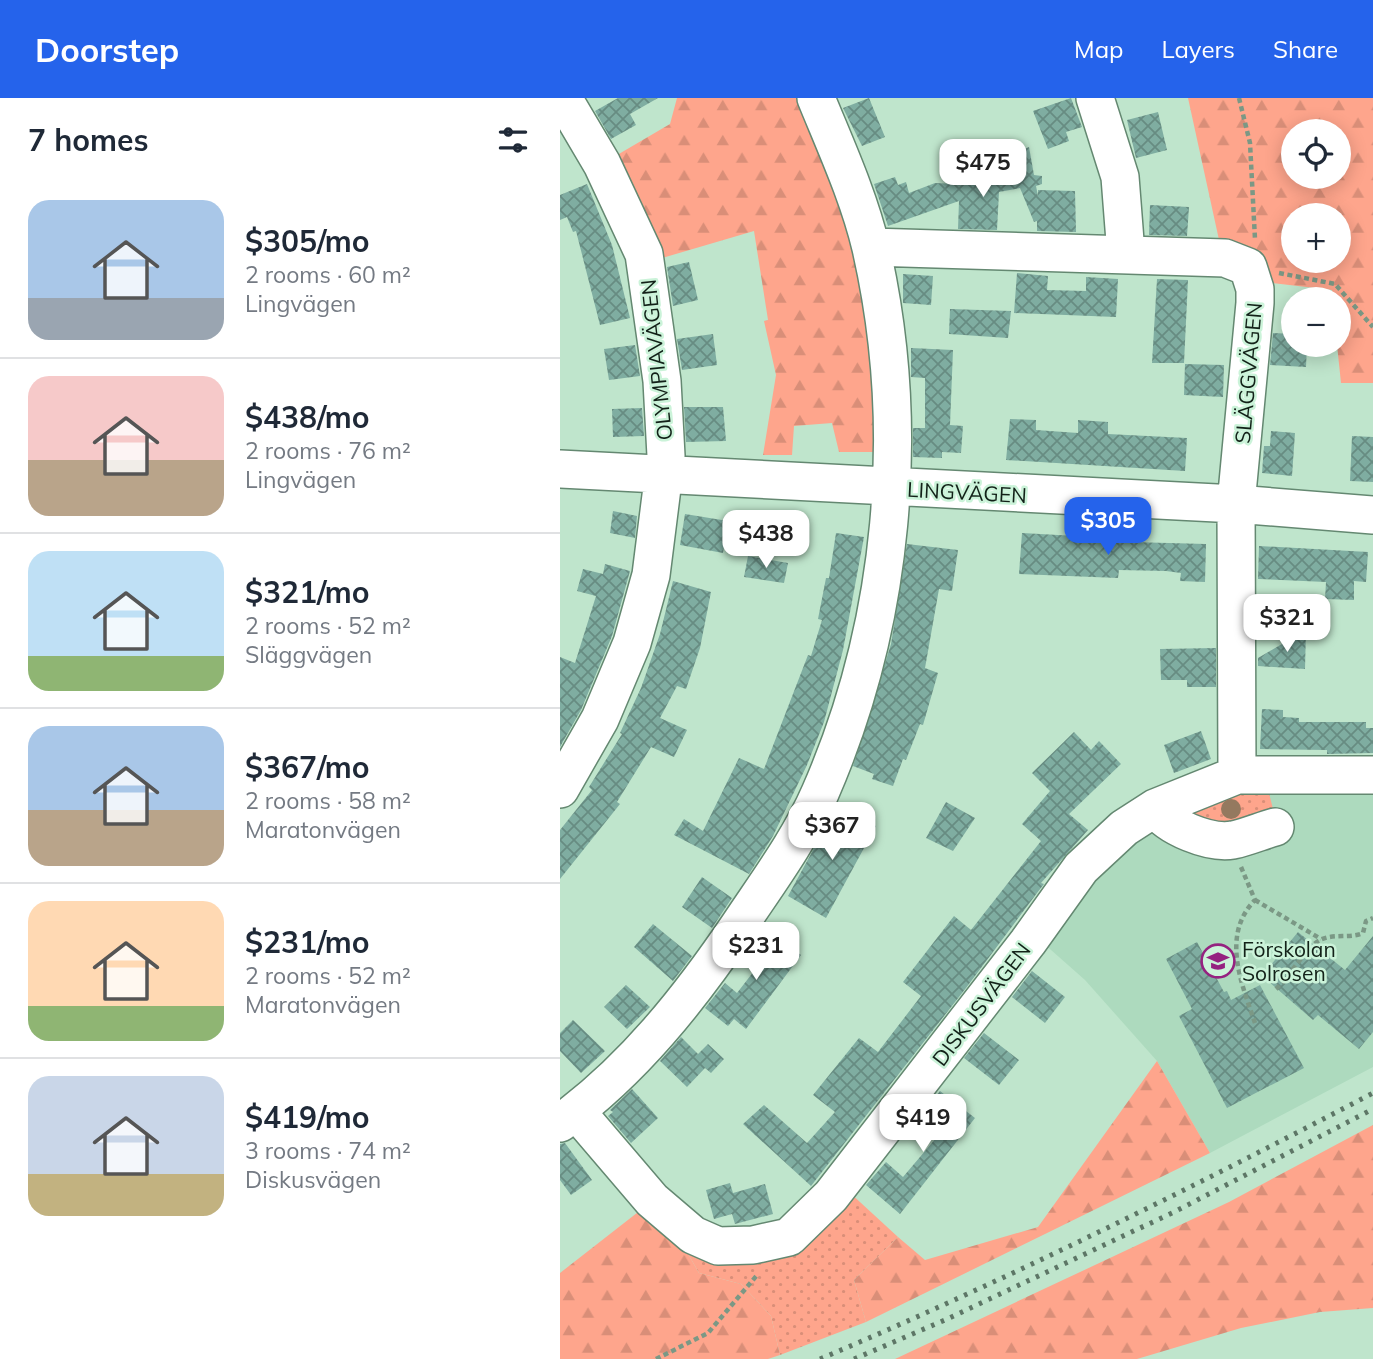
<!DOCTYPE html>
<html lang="en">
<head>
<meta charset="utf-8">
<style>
  body { margin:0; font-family:Mulish,sans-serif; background:#f2f2f3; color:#1f2937; height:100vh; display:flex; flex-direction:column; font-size:26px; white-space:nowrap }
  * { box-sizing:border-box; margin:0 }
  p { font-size:23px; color:#747a83 }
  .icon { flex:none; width:38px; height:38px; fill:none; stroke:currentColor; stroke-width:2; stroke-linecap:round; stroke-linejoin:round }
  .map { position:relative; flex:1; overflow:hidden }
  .details { display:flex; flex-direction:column; background:#fff; width:560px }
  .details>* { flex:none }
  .tools { position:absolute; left:721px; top:21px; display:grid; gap:14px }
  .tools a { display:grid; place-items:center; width:70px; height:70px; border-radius:50%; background:#fff; box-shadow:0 4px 18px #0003; font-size:35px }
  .price { position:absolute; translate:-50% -60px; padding:0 16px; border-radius:14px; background:#fff; color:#222; font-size:23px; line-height:46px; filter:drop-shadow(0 2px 4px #0008) }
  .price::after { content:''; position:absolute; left:50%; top:42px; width:21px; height:16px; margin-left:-10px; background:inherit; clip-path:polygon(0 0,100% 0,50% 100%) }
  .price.active { background:#2563eb; color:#fff }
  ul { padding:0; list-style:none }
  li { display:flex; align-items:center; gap:21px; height:175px; padding:0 28px }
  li+li { border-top:2px solid #e0e1e3 }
  li span { display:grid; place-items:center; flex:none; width:196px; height:140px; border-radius:21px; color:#555 }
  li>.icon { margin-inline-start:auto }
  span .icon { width:84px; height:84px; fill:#fffc; stroke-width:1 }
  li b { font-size:30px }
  h2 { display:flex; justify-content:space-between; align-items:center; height:84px; padding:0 28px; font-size:30px }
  header { display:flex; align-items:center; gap:42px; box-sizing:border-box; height:98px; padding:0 35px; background:#2563eb; color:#fff }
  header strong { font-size:33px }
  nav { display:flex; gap:38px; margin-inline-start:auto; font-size:24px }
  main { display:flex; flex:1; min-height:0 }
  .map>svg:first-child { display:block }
</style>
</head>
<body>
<header>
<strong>Doorstep</strong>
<nav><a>Map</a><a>Layers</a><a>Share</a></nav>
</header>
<main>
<section class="details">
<h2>7 homes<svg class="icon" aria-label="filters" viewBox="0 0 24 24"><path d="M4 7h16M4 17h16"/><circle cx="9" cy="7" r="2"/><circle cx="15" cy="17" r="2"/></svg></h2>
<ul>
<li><span style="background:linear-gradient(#a9c7e8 70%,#9aa5b1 0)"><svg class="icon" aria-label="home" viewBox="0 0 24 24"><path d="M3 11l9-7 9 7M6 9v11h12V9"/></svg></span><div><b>$305/mo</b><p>2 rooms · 60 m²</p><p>Lingvägen</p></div></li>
<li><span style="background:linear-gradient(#f6c9c9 60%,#b9a48a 0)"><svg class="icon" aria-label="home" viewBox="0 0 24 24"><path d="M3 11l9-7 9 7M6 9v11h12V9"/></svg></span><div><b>$438/mo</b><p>2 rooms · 76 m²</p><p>Lingvägen</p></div></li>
<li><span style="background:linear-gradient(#bfe0f5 75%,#8fb573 0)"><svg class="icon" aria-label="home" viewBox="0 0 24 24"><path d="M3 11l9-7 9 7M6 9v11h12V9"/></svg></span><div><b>$321/mo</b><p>2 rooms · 52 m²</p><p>Släggvägen</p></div></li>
<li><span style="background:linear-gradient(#a9c7e8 60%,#b9a48a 0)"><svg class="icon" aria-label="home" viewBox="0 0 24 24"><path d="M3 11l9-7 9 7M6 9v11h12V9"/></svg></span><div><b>$367/mo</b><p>2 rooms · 58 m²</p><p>Maratonvägen</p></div></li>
<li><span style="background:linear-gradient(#ffd9b3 75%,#8fb573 0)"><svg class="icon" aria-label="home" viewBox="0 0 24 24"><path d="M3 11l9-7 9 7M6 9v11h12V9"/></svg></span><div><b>$231/mo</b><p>2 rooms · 52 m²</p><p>Maratonvägen</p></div></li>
<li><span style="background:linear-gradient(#c9d6e8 70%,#c2b280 0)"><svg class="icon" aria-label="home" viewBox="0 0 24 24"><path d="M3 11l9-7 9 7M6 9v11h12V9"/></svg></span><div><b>$419/mo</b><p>3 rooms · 74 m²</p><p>Diskusvägen</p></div></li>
</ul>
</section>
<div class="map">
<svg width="813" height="1261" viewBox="0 0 813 1261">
  <defs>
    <pattern id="grass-dots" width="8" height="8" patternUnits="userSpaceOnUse" patternTransform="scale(1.75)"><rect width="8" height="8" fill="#fea58c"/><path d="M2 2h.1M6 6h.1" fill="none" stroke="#d98e78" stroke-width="1.8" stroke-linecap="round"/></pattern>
    <pattern id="forest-firs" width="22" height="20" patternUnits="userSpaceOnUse" patternTransform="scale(1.75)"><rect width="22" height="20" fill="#fea58c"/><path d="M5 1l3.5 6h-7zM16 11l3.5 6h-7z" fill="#d98e78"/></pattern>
    <pattern id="building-cross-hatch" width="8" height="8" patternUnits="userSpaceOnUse" patternTransform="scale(1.75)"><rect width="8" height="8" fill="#7fada1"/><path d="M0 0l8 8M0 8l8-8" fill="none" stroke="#678c82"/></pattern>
  </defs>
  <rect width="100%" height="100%" fill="#bfe5cc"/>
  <path fill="#addabe" d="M813 686V969L650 1055 597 963 525 882 482 844 519 794 586 731 707 687Z"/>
  <path fill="url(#grass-dots)" d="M707 687 714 715 651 730 621 711Z
    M288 1093 338 1139 294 1182 306 1224 220 1257 211 1218 181 1186 139 1175 123 1147 176 1159Z"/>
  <path fill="url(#forest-firs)" fill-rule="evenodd" d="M117 0H244L298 158 320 306 313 354H279L272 325 234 328 232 357H203L216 277 204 223 208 222 194 133 92 163 52 60 110 26Z
    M628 0H813V285H781L777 247 779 201H773L772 192 703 184 700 155 661 151ZM733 33H779V79H733ZM733 117H779V163H733Z
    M597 963 650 1055 306 1224 294 1182 338 1139 365 1162 478 1129Z
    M813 1027V1210L760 1214 681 1230 577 1261H335L669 1104Z
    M82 1111 123 1147 139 1175 181 1186 211 1218 220 1257 208 1261H0V1175Z"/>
  <path fill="url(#building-cross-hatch)" d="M58 0H98L70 16 76 27 51 41 35 13Z
    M309 0 325 39 302 48 283 10Z
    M511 0 522 29 506 34 509 43 488 51 473 13Z
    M598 14 607 52 576 60 567 22Z
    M469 49 474 77 482 78V86L476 88 478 98V92L515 93 516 134 477 133V123L474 124 460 90 439 94 437 132 398 131 399 103 328 128 314 86 335 79 338 87 346 84 349 95 375 85 398 86 399 75 454 77 446 58Z
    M27 86 52 147 70 220 40 227 16 133 13 134 7 119 0 122V97Z
    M590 107 629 109 627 138 589 137Z
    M129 164 138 202 113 208 107 169Z
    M457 175 488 178 487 192 526 193V179L558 181 556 219 454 215Z
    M343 176 373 178 371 207 343 205Z
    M597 181 628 182 624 265H592Z
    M390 211 451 213 448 240 389 236Z
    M713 235 733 236V247H747L746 269 710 267Z
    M153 236 157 267 122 272 117 241Z
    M75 247 80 278 49 282 44 251Z
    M351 250 393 252 390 327 403 328 401 355 382 354V360L353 359V330H365V280L351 279Z
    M625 266 664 267 663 299 624 297Z
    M124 309H163L166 343 126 344Z
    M82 310 84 338 53 339 52 311Z
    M450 321 476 322V332L518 335V322L548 324V336L627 340 625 373 446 362Z
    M711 333 735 335 732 378 702 375 704 348H710Z
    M792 338 813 339V384L790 383Z
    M53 413 77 418 75 440 50 435Z
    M125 416 168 423 163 455 120 447Z
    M276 435 304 439 283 552 264 624 247 667 213 738 189 776 114 737 124 721 143 733 179 660 204 671 248 557 251 558 262 522 258 521 266 480H269Z
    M462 435 571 441V444L646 446 645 484 620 483 621 475 606 473 559 472 558 480 459 476Z
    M347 446 398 452 392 493 379 491 365 570 378 575 363 627 360 626 346 662 343 661 333 688 312 681 314 676 293 668 331 546Z
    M699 448 808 454 806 484 794 483V502L765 501 766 484 698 481Z
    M188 458 228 465 224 485 184 479Z
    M45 466 70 473 52 538 21 612 0 649V559L15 565 36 498 17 493 23 471 43 476Z
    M113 483 151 494 140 550 126 591 117 588 100 620 127 632 114 659 91 649 57 704 60 706 0 781V732L32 692 29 689 62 636 60 635 81 590 100 536Z
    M746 532 745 571 698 568V560Z
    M656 550V589H627V582H601L600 551Z
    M702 611 723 612V619L739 620V624H806V630H813V655L767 656V652L700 651Z
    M641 633 651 661 614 675 604 647Z
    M514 634 531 652 539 643 561 666 509 716 528 732 481 785 484 786 477 795 406 890 251 1088 183 1026 204 1007 247 1045 275 1014 253 997 299 940 318 954 361 898 343 884 394 818 411 832 481 743 462 726 490 693 472 675Z
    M386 704 415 720 393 753 366 740Z
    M277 708 316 728 266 820 228 798Z
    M142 779 172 800 152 830 122 809Z
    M93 826 132 858 113 883 74 849Z
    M206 830 241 857 186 931 174 921 168 928 145 910 165 885 177 895 201 864 188 855Z
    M738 834 785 872 813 838V934L799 951 758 917 753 922 708 883 720 877 710 868Z
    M637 844 664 894 667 893 671 902 700 887 744 970 667 1010 619 918 632 911 606 861Z
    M472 873 505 899 485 925 452 899Z
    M66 887 90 909 67 931 44 909Z
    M13 922 45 953 21 975 0 953V935Z
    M424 935 459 962 439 987 404 960Z
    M121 939 138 956 148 946 164 961 151 975 145 970 127 989 100 963Z
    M72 991 98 1020 71 1045 48 1018 53 1014 50 1012Z
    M380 993 415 1020 340 1116 306 1087 326 1064 343 1079 382 1033 361 1017Z
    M5 1045 32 1082 11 1097 0 1082V1046Z
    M170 1085 173 1095 205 1086 213 1116 175 1126 172 1116 154 1121 146 1092Z"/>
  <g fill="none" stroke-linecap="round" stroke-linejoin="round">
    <defs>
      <path id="minor" d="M535 0 560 79 566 156
        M311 149 665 160 688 169 695 191V205L676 406 677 677
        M0 371 676 406 813 417
        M0 691 40 621 72 545 91 477 106 358 102 283 84 156 42 66 3 0
        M595 710C608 729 649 746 673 742 687 739 701 733 715 729
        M16 1013 92 1102 133 1137 158 1148 193 1147 229 1139 271 1098 468 844 521 770 564 730 595 710 677 677H813
        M0 1025C73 972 130 900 180 826 208 784 240 741 260 695 334 526 352 330 311 150 299 99 276 49 256 0"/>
    </defs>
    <use href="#minor" stroke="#648871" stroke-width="40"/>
    <path stroke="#7b9885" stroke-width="4.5" stroke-dasharray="5 3.5" stroke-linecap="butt" d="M679 0 690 45 695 141
      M719 175 775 186 813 229
      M681 769 695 802C661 837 681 884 695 925
      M695 802 761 841
      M716 891C728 880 748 848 760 842 774 835 789 841 803 835L806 823 813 820
      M96 1261 148 1235 198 1176"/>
    <use href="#minor" stroke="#fff" stroke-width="37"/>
    <path stroke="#5d7666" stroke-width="5" stroke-dasharray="3.5 7" stroke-linecap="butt" d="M260 1261C449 1181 632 1090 813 995
      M294 1261 385 1222 614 1114 813 1011"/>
  </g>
  <circle fill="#94795f" cx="671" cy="711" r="10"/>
  <defs>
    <symbol id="school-ring" viewBox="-11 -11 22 22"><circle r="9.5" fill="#cbf3d9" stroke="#952280" stroke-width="1.5"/><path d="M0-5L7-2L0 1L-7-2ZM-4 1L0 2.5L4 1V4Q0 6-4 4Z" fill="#952280"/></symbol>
  </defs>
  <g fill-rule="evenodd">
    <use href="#school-ring" x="639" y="844" width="38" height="38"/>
  </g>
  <g text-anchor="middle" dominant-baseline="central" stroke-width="5" stroke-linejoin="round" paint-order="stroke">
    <g font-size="21" fill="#122118" stroke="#cbf3d9">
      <text transform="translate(96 262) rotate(-96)">OLYMPIAVÄGEN</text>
      <text transform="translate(688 275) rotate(-85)">SLÄGGVÄGEN</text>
      <text transform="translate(407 394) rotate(3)">LINGVÄGEN</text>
      <text transform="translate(421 906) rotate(-53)">DISKUSVÄGEN</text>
    </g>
    <g font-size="21" fill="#122118" stroke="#cbf3d9" text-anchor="start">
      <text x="682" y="851">Förskolan<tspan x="682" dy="24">Solrosen</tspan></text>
    </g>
  </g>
</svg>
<div class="tools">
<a><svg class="icon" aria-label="locate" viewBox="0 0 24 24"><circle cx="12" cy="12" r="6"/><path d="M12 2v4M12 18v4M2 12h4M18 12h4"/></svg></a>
<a>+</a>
<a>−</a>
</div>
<b class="price" style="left:423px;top:101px">$475</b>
<b class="price active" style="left:548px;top:459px">$305</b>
<b class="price" style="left:206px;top:472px">$438</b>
<b class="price" style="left:727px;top:556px">$321</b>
<b class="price" style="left:272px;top:764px">$367</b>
<b class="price" style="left:196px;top:884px">$231</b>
<b class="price" style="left:363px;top:1056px">$419</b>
</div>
</main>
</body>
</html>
